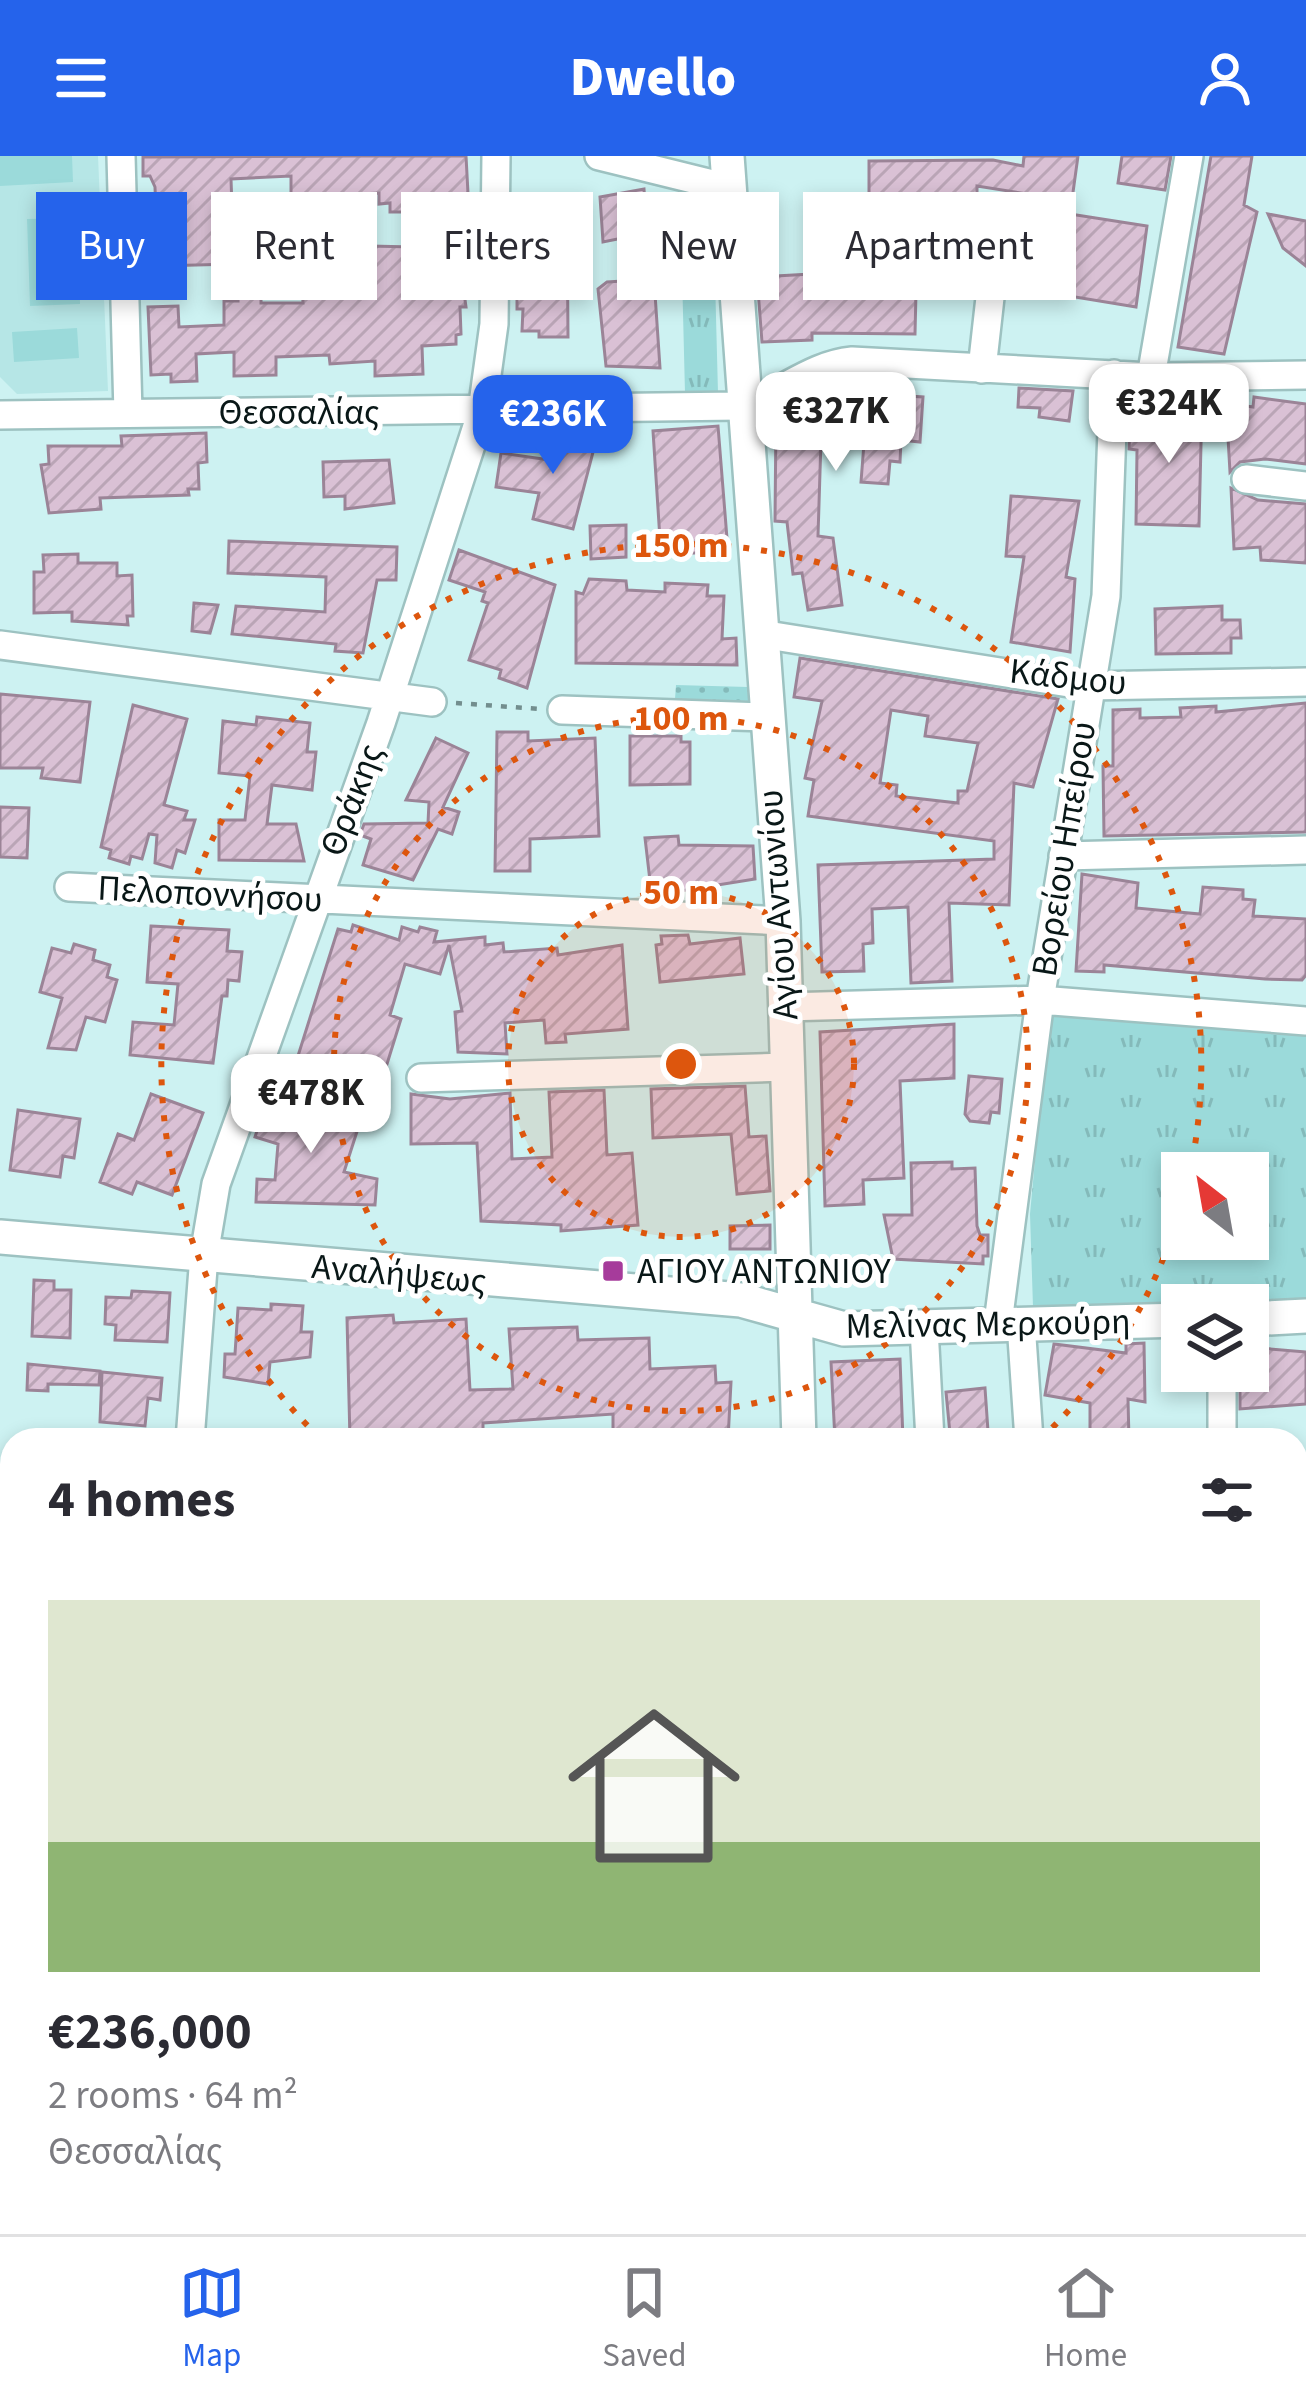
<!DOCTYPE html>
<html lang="en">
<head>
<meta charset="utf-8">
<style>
  body { margin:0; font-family:"Source Sans 3",sans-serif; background:#f7f7f7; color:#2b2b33; height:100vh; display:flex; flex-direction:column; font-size:45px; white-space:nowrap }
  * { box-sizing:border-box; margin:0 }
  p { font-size:39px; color:#7c7c81 }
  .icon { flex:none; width:66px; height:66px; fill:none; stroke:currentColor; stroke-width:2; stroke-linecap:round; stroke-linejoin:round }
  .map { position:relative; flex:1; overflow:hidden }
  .side { position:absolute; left:0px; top:1272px; width:1308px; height:807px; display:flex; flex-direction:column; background:#fff; border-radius:36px 36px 0 0; box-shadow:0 6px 18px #0003 }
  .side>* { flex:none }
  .hud { position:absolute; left:36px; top:36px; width:1236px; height:108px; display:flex; gap:24px }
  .needle { width:78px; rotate:329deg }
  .buttons { position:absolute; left:1161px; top:996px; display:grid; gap:24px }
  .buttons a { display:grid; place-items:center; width:108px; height:108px; border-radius:0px; background:#fff; box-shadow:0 6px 18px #0003; font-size:60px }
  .price { position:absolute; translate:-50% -102px; padding:0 27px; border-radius:24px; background:#fff; color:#222; font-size:39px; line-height:78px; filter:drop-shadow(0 3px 6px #0008) }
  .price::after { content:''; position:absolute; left:50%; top:72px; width:36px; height:27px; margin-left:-18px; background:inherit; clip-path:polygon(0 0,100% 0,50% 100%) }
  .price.active { background:#2563eb; color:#fff }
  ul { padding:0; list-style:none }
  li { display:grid; align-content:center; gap:24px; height:636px; padding:0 48px }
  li+li { border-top:3px solid #e1e1e2 }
  li span { display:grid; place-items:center; height:372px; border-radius:0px; color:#555 }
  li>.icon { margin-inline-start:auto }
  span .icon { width:216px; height:216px; fill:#fffc; stroke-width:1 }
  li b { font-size:51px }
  h2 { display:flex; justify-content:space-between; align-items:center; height:144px; padding:0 48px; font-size:51px }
  .tag { padding:0 42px; border-radius:0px; background:#fff; box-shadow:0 6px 18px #0003; font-size:42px; line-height:108px }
  .tag.active { background:#2563eb; color:#fff }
  header { display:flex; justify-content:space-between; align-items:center; height:156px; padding:0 48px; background:#2563eb; color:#fff; font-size:54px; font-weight:800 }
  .tabs { display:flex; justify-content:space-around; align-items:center; height:168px; border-top:3px solid #e1e1e2; background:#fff; font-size:33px; color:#7c7c81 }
  .tabs a { display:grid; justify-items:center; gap:6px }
  .tabs .active { color:#2563eb }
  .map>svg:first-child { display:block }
</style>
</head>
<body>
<header><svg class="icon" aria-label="menu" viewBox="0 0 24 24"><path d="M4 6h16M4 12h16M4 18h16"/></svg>Dwello<svg class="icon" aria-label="person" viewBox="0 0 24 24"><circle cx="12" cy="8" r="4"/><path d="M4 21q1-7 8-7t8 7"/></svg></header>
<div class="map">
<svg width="1306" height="2078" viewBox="0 0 1306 2078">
  <defs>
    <pattern id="grass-dots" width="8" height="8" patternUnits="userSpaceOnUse" patternTransform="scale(3)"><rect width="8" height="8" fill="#9bdada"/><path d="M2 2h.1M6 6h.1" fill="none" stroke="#84baba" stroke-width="1.8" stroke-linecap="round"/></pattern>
    <pattern id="park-tufts" width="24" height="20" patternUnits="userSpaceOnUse" patternTransform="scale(3)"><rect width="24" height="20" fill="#9bdada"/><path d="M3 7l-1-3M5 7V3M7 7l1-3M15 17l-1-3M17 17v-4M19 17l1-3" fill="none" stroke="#84baba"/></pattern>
    <pattern id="building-hatch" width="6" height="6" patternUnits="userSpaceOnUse" patternTransform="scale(3)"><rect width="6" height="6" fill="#dac1d5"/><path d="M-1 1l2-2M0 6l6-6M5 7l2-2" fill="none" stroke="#baa5b6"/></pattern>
  </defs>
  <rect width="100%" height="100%" fill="#cdf2f2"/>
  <path fill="#b6e6e6" d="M0 0H98L108 235 17 238 0 221Z
    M1054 2067H1216V2078H1054Z"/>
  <path fill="url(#grass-dots)" d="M676 529 748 531 749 545 675 543Z"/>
  <path fill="url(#park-tufts)" fill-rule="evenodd" d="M680 37 713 46 718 237H685Z
    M1039 857 1306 875V1143L1033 1151 1030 1058 1048 866ZM1182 1017H1248V1083H1182Z"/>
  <path fill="#9bdada" d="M0 0H72L73 26 0 30Z
    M78 62 80 148 30 150 27 63Z
    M77 172 79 202 14 206 12 176Z"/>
  <path fill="url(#building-hatch)" stroke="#9b8497" stroke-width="3" fill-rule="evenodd" d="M351 0H466L469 56H390V47L379 48V37L291 41V20L231 23 234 108 158 110 155 31 150 20H143V1Z
    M1024 0H1078L1070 58 1147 70 1136 151 1014 131 1020 86 1028 87 1034 39 977 30V39L869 43V5L993 4 1023 10Z
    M1122 0H1171L1165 34 1118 27Z
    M1211 0H1252L1244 49 1257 56 1224 198 1178 191Z
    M644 33 647 77 603 86 600 41Z
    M567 51 568 181H539V175H522L523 153H517V74H524V55Z
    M1268 58 1306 65V110L1283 92Z
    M810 75 838 78 839 136H916L915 178 812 177V184L762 186 757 121 811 118Z
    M938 84 973 89 972 121H954V133L935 132Z
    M369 90 458 92 466 151H460L461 178 456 179V188L422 190 423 218 375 220V205L330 208 329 199 276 201V219L234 220V196L196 198 197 225 171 226V218L151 219 148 151 178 150 179 171 224 169V145H238V136H261V147H303L302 120 369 117Z
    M654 123 660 212 606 210 598 133 607 126Z
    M853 231 910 233 909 240 923 241 920 286 901 284 900 306 890 305 888 328 861 326 864 287 821 284 818 380 833 382 842 449 808 454 802 417 793 418 787 366 775 365 776 264 822 272 831 255H838L839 239 852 240Z
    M1019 232 1073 235 1069 265 1039 261 1040 252 1018 251Z
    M1254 241 1306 248V308L1265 303 1240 306 1230 316 1226 247 1253 251Z
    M1174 243 1202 247 1199 370 1136 368 1137 294 1129 293 1130 267 1136 268 1138 257 1171 264Z
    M565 270 598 277 573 373 533 363 539 337 496 331 501 297 550 304 553 292 560 294Z
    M718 270 728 395 661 399 653 275Z
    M206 277 207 306 198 307 199 333H188L189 339 100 342 101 353 49 357 41 309 49 308 48 290H122L121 280Z
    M389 304 394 347 345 353V340L324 341 323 306Z
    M1231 332 1258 344 1306 348V407L1261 404 1260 391 1234 393Z
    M1011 340 1079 345 1066 421 1075 423 1070 496 1011 486 1024 401 1006 400Z
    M626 369V401L591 403 590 370Z
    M229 385 397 391 396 424H377L363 497 335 495 336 488 232 478 236 450 325 456 326 421 228 417Z
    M459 394 555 429 527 532 499 522 501 514 469 504 488 447 482 445 485 436 449 424Z
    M78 398V407H117V420L132 419 133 460H127L128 469 72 465V456L34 457V416H44L43 399Z
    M589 423 626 425 627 434 665 436V427L708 429 707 440H724L722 483 736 482 737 509 576 507V436L583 438Z
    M194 447 218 449 210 477 192 475Z
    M1222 450V464H1240L1241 482H1231V497L1156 498 1155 453Z
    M800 502 1058 543 1033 631 1014 627 1009 749 949 747 952 825 911 827 908 751 872 753 873 787 863 788 864 815 822 816 818 709 994 703V685L808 660 814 624 805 622 822 545 794 541ZM891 554 928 560 925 580 978 587 967 635H958V647L896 640 897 629 880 627Z
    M0 538 90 546 80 626 41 622 43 612H0Z
    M1306 547V676L1104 680 1103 610H1113V554L1140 553V562L1181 561 1180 552 1216 550V556Z
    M133 549 187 563 164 649 187 655 184 664H195L185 697 177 694 172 712 155 707 157 679 149 678 142 703 131 700 129 708 109 702 111 694 101 691Z
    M257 561 310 567 307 596H316L312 634 272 629 267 668H296L304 705 219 704V664H245L250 620 219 617 223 565 256 569Z
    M497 576H528V585L595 582 599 680 530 683V715H495Z
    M630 580H681V586H690V628L630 629Z
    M436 582 468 597 443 651 459 656 452 678 438 673 413 724 363 709 371 683 360 679 364 668 428 667 429 646 406 644Z
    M0 651 29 652 27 702 0 701Z
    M678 680 679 689 753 690 755 723 674 736V724L650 725 645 682Z
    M1082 718 1138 727 1136 752 1200 758 1203 731 1243 734V743L1255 744 1253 760 1306 763V819L1302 824 1265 823 1104 809V816L1076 815Z
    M353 769 399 784 402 771 418 776 420 771 437 775 434 786 485 781V789L503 787 504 796 557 792 558 799 622 789 628 873 565 878 566 886 546 887 544 864 505 867 507 898 458 896 455 856 462 855 449 789 440 818 405 808 390 859 401 863 382 924 376 922 365 950 291 922 338 773 351 776Z
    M151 770 229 774 227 795 242 796 239 825 228 824 227 840H222L213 907 130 899 133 866 174 869 178 828 147 826Z
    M688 779 690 788 740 782 744 818 660 826 656 789 662 788 661 780Z
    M74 788 95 794 93 804 110 809 107 821 117 824 105 866 86 861 76 894 48 892 62 842 40 836 52 792 71 797Z
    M954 868V922L900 925 904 1022 863 1024 864 1048 825 1050 820 876Z
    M969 920 1002 923 999 957 991 956 989 967 970 965 965 958Z
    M745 930 749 981 766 980 770 1035 737 1038 731 978 653 982 651 933Z
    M604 934 607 999 632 997 638 1069 561 1075V1069L481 1065 477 987 411 988V938L450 943 510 937 512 1003 552 1001 549 936Z
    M151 938 203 957 172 1039 137 1026 132 1038 100 1026 118 978 134 984Z
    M269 938 361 963 344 1016 377 1023 375 1049 256 1046 257 1023 275 1024 278 988 255 981Z
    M18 954 80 963 74 1002 63 1000 60 1021 10 1014Z
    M952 1006V1013L975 1012 977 1070 980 1079H988V1100H983V1108L893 1103 884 1059H912L911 1007Z
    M770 1069V1093H730V1070Z
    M34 1124 54 1125V1134H71L70 1182 32 1180Z
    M132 1135 170 1137 167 1186 115 1184 116 1169 105 1168 106 1141 131 1142Z
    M271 1148 303 1150 301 1176H312L310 1201 270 1206 268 1228 224 1221 225 1198H235L238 1152 271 1154Z
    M393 1159 394 1167 466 1163 470 1234 513 1233 509 1173 577 1171 578 1184 649 1182 650 1213 715 1210 716 1227 731 1226 728 1284 613 1281V1258L483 1267V1284H350L347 1162Z
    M1144 1187 1145 1246 1128 1243 1129 1284H1090V1247L1045 1239 1054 1188 1126 1197V1188Z
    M1248 1191 1306 1196V1248L1240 1253V1215H1248Z
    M900 1203 903 1284H835L831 1206Z
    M28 1208 100 1215 99 1229 48 1228V1235L27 1234Z
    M102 1216 162 1222 160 1244 148 1242 145 1270 100 1266Z
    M985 1232 988 1275 950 1278 946 1236Z"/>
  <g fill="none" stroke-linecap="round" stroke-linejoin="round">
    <defs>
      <path id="service" d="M252 921 355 954"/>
      <path id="minor" d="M121 0 128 257
        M599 0 729 32
        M819 59 971 68 991 77 996 88 982 213
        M1151 221 1189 0
        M0 259 742 250C781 238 811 209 852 205L1151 221 1306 219
        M1246 323 1306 330
        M761 478 1088 530 1306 526
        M0 489 432 546
        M562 554 765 561
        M1063 700 1306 694
        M69 731 783 765
        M785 851 1040 844 1306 865
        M421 922 787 911
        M998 1167 1040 844 1106 440 1114 218
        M1021 1167 1029 1284
        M924 1172 930 1284
        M190 1284 204 1099 216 1028 381 567 482 255 494 168 496 0
        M1222 1284V1215
        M1296 1339H1306
        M1296 1921H1306
        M0 1999H12
        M192 2067 193 2078
        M983 2078V2067
        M1063 2078V2067
        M1237 2078 1238 2067"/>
      <path id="tertiary" d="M727 0 783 765 799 1284
        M0 1081 741 1144 844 1173 1182 1164
        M1248 1163 1306 1160
        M1296 1658 1306 1657
        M0 1661H12
        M810 2078 811 2067"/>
    </defs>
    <use href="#service" stroke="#9dc2c1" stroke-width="18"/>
    <use href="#minor" stroke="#9dc2c1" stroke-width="32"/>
    <use href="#tertiary" stroke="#9dc2c1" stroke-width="38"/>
    <path stroke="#738e8e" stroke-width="4.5" stroke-dasharray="6 9" stroke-linecap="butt" d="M456 547 540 553"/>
    <use href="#service" stroke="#fff" stroke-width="14"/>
    <use href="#minor" stroke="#fff" stroke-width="27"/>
    <use href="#tertiary" stroke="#fff" stroke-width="33"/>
  </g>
  <circle cx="681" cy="908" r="173" fill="#dd560d" fill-opacity=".12"/>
  <g fill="none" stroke="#dd560d" stroke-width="6" stroke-dasharray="6 12">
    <circle cx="681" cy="908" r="173"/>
    <circle cx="681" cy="908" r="347"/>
    <path d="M1181 1051A520 520 0 0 1 1042 1282M320 1282A520 520 0 1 1 1190 1016"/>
  </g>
  <rect fill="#a63b9b" stroke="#fff" stroke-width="4.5" x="601" y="1103" width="24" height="24" rx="6"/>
  <g text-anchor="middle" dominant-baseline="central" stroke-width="10" stroke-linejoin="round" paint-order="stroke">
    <g font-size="36" fill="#091717" stroke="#fff">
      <text x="299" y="256">Θεσσαλίας</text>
      <text transform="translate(1068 521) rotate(6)">Κάδμου</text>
      <text transform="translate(352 644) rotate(-69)">Θράκης</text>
      <text transform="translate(1064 693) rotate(-81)">Βορείου Ηπείρου</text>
      <text transform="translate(210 738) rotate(3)">Πελοποννήσου</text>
      <text transform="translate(778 749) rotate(-94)">Αγίου Αντωνίου</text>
      <text transform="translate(399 1118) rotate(5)">Αναλήψεως</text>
      <text transform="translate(988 1168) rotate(-1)">Μελίνας Μερκούρη</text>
    </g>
    <g font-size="36" fill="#091717" stroke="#fff" text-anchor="start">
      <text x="637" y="1115">ΑΓΙΟΥ ΑΝΤΩΝΙΟΥ</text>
    </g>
  </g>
  <circle cx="681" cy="908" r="18" fill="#dd560d" stroke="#fff" stroke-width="6"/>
  <g font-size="36" text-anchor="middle" font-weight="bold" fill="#dd560d" stroke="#fff" stroke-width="10" stroke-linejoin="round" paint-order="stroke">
    <text x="681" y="401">150 m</text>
    <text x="681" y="574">100 m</text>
    <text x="681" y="748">50 m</text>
  </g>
</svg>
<div class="buttons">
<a><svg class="needle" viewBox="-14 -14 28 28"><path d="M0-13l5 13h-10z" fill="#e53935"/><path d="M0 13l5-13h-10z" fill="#7c7c81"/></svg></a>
<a><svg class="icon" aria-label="layers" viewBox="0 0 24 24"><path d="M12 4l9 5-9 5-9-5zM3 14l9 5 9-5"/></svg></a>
</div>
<b class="price" style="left:1169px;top:310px">€324K</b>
<b class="price" style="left:836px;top:318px">€327K</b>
<b class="price active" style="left:553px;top:321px">€236K</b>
<b class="price" style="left:311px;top:1000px">€478K</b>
<div class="hud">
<a class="tag active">Buy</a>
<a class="tag">Rent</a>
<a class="tag">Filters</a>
<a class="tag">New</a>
<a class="tag">Apartment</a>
</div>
<section class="side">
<h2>4 homes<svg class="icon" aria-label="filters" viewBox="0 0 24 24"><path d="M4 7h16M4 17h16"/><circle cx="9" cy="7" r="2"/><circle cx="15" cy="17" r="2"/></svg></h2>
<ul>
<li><span style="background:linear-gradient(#dfe7d0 65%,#8fb573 0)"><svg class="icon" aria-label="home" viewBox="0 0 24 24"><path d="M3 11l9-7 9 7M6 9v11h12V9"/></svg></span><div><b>€236,000</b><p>2 rooms · 64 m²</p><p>Θεσσαλίας</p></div></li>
</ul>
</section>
</div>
<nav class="tabs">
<a class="active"><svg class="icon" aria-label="map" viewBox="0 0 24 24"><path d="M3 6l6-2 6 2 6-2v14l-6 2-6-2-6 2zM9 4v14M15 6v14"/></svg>Map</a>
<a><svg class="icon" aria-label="saved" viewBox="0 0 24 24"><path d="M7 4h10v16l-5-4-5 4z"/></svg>Saved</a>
<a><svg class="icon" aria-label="home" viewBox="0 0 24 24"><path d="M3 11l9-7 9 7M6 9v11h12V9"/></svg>Home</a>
</nav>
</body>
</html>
